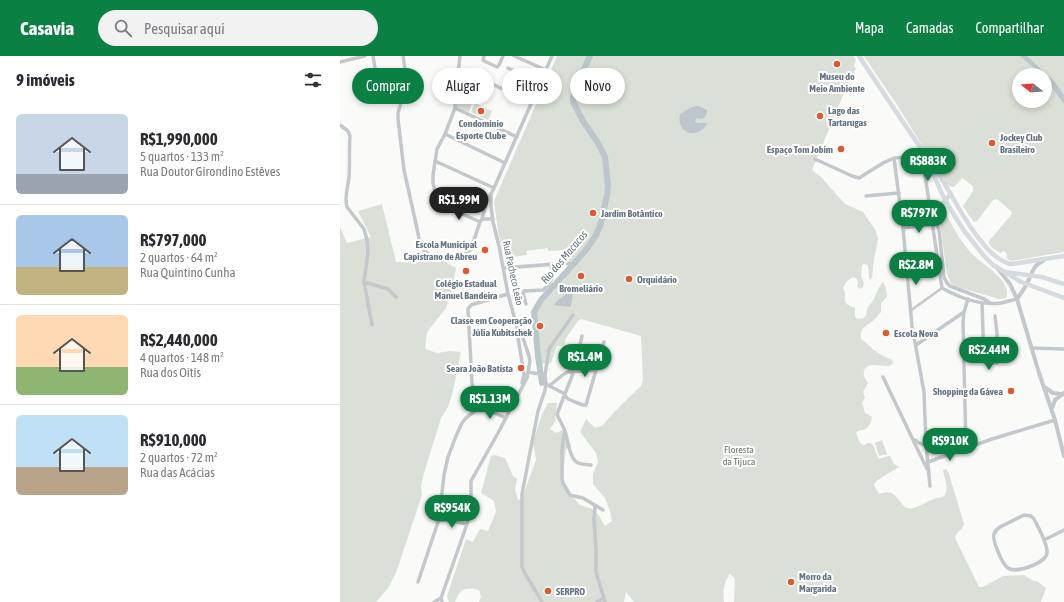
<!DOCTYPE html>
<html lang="pt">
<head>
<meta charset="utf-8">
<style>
  body { margin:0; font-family:"Asap Condensed",sans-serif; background:#f2f2f3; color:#2b2b33; height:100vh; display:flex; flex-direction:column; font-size:15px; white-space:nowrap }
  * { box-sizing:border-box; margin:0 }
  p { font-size:13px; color:#7c7c81 }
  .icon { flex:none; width:22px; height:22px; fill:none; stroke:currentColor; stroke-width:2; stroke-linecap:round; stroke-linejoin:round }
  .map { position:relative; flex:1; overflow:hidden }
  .details { display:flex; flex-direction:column; background:#fff; width:340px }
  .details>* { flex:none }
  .guide { position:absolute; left:12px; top:12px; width:380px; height:36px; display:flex; gap:8px }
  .needle { width:26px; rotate:287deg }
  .fabs { position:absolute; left:672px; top:12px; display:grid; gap:8px }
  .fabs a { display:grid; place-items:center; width:40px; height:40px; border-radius:50%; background:#fff; box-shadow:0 2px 6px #0003; font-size:20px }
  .price { position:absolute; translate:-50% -34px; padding:0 9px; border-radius:14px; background:#0b8043; color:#fff; font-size:13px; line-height:26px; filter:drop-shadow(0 1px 2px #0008) }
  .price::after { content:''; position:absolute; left:50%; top:24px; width:12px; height:9px; margin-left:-6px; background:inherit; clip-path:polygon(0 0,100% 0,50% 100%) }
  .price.current { background:#222; color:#fff }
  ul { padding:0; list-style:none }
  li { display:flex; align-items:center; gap:12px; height:100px; padding:0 16px }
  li+li { border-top:1px solid #e1e1e2 }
  li span { display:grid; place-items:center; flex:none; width:112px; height:80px; border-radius:6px; color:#555 }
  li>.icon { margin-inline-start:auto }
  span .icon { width:48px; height:48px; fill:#fffc; stroke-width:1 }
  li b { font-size:17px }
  h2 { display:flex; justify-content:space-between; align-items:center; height:48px; padding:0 16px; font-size:17px }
  .chip { padding:0 14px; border-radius:18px; background:#fff; box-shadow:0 2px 6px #0003; font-size:14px; line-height:36px }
  .chip.current { background:#0b8043; color:#fff }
  header { display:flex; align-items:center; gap:24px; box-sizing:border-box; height:56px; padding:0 20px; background:#0b8043; color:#fff }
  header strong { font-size:19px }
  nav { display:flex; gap:22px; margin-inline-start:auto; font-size:14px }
  .search { width:280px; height:36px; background:#f2f2f3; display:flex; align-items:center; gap:10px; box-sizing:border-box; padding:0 14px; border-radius:22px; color:#7c7c81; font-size:15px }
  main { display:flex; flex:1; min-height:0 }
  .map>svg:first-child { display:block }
</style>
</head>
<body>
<header>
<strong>Casavia</strong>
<div class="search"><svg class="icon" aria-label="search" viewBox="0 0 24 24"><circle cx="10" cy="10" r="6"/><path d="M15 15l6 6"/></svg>Pesquisar aqui</div>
<nav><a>Mapa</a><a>Camadas</a><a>Compartilhar</a></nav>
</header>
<main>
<section class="details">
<h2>9 imóveis<svg class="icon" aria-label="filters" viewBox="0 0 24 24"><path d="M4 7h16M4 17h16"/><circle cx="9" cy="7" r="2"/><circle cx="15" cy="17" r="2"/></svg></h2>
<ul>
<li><span style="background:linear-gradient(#c9d6e8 75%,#9aa5b1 0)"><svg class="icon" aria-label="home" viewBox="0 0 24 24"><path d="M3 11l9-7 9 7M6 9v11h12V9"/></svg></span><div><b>R$1,990,000</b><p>5 quartos · 133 m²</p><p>Rua Doutor Girondino Estêves</p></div></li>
<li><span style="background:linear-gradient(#a9c7e8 65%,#c2b280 0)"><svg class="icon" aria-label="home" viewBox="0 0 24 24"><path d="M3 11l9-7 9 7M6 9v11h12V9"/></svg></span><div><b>R$797,000</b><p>2 quartos · 64 m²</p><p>Rua Quintino Cunha</p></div></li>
<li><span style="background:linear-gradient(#ffd9b3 65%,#8fb573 0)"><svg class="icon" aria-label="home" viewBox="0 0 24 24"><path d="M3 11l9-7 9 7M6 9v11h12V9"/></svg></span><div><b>R$2,440,000</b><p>4 quartos · 148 m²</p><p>Rua dos Oitis</p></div></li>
<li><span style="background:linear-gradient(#bfe0f5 65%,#b9a48a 0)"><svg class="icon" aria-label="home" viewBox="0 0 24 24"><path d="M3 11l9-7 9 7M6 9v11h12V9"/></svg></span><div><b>R$910,000</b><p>2 quartos · 72 m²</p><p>Rua das Acácias</p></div></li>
</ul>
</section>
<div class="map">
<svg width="724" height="546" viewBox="0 0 724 546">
  <rect width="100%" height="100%" fill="#fafaf8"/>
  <path fill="#dadfd7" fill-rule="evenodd" d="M217 0H513L516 4 514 10 516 13 511 20 472 114 482 122 505 148 523 156 536 175 538 183 534 203 532 222 530 224 529 221 528 209 524 208 522 209 521 220 524 227 523 231 520 233 517 230 518 226 517 223 513 221 506 226 503 232 505 236C505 247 503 247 515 252V261L518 263C529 262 525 258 528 251 530 248 532 246 534 243 537 237 538 231 543 226L546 232 547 241 541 247V256C538 258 538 261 535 263 528 270 519 270 521 283 526 286 529 290 534 294 539 298 545 301 552 304L553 307C551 309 550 310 547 310 541 310 526 306 524 315 523 321 525 323 528 327L523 336 525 342 522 346 525 357 532 361C531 366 530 369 526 373L518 375 516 377 519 385 521 388 524 389 528 387H531C536 391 535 398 539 403L548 400H550L554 408 559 411 536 425 534 429 539 438C557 431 557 447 567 452 575 455 588 444 596 442 599 441 603 442 605 439 609 432 604 421 603 414L606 413 609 418 624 468C622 475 617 474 615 482L639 531H643L663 520 684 519 692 524 698 526 706 532 701 546H394L395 523 390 518C383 528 383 534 384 546H294L286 536 284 546H139L141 541 139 534C126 531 120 532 115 546H109L107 540 126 483 133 486 140 473 148 475 156 456 154 445 141 437 151 400 155 399 165 402 173 420 177 423 175 434 178 444 182 442 196 404 193 386 202 358 208 347H217L215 366 210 373 216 377 223 374 231 390 226 393 222 425 227 435 240 449 252 453 258 458 265 470 272 465 270 455 265 442 253 428V418L258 406 256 397 240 376 246 363 255 372 262 370 278 352 301 330 303 323 301 280 241 263 238 265 226 282 224 290H217L211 307 200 308 195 255 228 217 225 194 208 195V192L186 195 187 199 164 202 158 175 154 145Z
    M524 0H724V196L671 205 666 202 667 199 665 196 663 195 661 197C656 194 648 191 649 185L672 158 671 155 657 143 653 144 637 165 635 166 633 165 623 150 633 135V130L622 122 614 131H611L606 128 559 52ZM679 19H705V45H679Z
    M117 38 133 45 129 56 117 51Z
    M135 47 152 55 148 64 131 56Z
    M42 148 56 206 78 207 88 199 97 201 116 212 112 233 106 252 87 276 85 293 97 297 110 295 121 296 113 335 108 351 101 362 84 417 81 430 82 439 56 517 48 532 36 546H0V171L7 187 31 181 18 155Z
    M598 154 603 155 605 156C613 171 621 186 632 198 642 208 673 225 666 242L659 243 614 230 610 226 607 218 600 167 599 166H595C593 162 595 157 598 154Z
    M542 384 547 398 539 400 535 387Z"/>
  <path fill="#bbc7cb" d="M680 0H687L714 25 724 39V48L705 22V19H702Z
    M356 50H359L367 54V57L364 62 360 63 356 62 355 66 358 67H366L367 68C357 84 336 78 340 58L350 52Z
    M231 236 233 237 231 250 230 251 214 249C217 244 225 238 231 236Z"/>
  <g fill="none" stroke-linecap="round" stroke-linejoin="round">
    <path stroke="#bbc7cb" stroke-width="6" d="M202 327 198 300 194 256 201 244 246 194 256 179 261 167 267 139 268 130 265 101 258 87 243 65 233 46V42L235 33 250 0"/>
    <path stroke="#c3c8cc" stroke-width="2.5" d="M570 255 602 232"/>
    <path stroke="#c3c8cc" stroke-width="3.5" d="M33 0 39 36
      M63 0 67 26 58 57V63L64 114 78 177C79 185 80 192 87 197 96 205 124 202 131 193L140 166 142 163 147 145 154 132 212 0
      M120 0 116 35 115 52 105 78 97 93 93 119V128L98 144 101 148 140 166
      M144 0 143 4 144 5 157 11 159 9 163 0
      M174 0 206 14
      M0 6 25 0
      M168 12 201 27
      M129 17 192 47
      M141 40 147 26
      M115 52 177 81
      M0 69 8 75 10 80C9 93 10 107 9 121 8 131 4 141 7 151L24 173 27 184 28 196 24 226 32 269
      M105 78 165 107
      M475 103 512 120 519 122 543 107 554 102
      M95 105 154 132
      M151 138V150L153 166 159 190 168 238 178 275V282L184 318 182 327
      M526 140 559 137
      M142 163H153
      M563 172 593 168 597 169 599 174 604 221 607 227 610 230 644 243 650 247
      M163 212 229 207
      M24 226 48 233 56 241
      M642 247 644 305 646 307H657L658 305 657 277 655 260
      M186 248 183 237 184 235 203 234C213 225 213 222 211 209
      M233 259 209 293 205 319 206 328 223 337 228 343 235 346 243 349H246L264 286
      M242 280 234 315 217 358C219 364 223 369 225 375 228 384 229 402 238 407 242 409 247 408 251 409
      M576 289 624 256
      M691 292 724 293
      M188 316 205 319
      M543 321 587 413
      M209 330 224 318 228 316 256 314
      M140 351 136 344 132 327 128 253 131 249 168 238
      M140 351 166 362
      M224 378 222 394V423L223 427 230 439 243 442 263 454
      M575 384 581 388H586
      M626 392 623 266 624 256 628 243
      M588 406 652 383 715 364
      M590 430 586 388 584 336 572 270 563 172 554 102 582 100 583 106 602 232C620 242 640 250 661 247 666 246 672 244 677 243
      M255 450 254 463 256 493V516L265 546
      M684 459 691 460 694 463C698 471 708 488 707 497 706 507 676 518 668 512 662 508 652 484 654 478 655 475 657 473 660 471Z
      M99 463 127 468
      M704 484 724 474
      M78 526 99 463 104 419 108 401 116 380 122 367 126 362 140 351
      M94 546 101 542
      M102 546 101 542 127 468 131 448V425L158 377 187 322 188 316 190 305 189 300 182 279 178 275
      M202 546C196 534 186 522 182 511V438L198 355 205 334 206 328
      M257 546 264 542"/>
    <path stroke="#c3c8cc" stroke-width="4" d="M658 213 670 228 677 243 699 317 715 364 724 400
      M677 243C680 238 684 234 686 229 692 220 692 209 703 205
      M706 332 713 337 721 338
      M712 352 715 344 724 337"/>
    <path stroke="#d6dbdf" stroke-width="4.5" d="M519 0C545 40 572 79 599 119 613 140 624 165 641 185 647 194 661 207 672 208L724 200
      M590 110 602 138 614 159 625 176 644 200 653 209 681 226 724 242
      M591 155 603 147 611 138
      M665 216 702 221 724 228"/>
  </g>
  <g fill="#e4572e" stroke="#fff" stroke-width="1.5">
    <circle cx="497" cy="8" r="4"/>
    <circle cx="141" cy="55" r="4"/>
    <circle cx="480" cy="60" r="4"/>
    <circle cx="652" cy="87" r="4"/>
    <circle cx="501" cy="93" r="4"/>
    <circle cx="253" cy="157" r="4"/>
    <circle cx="145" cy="194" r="4"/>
    <circle cx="126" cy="215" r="4"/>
    <circle cx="241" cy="220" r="4"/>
    <circle cx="289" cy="223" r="4"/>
    <circle cx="200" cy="270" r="4"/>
    <circle cx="546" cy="277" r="4"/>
    <circle cx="181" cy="312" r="4"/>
    <circle cx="671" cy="335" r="4"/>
    <circle cx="451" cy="526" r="4"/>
    <circle cx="208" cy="535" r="4"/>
  </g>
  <g text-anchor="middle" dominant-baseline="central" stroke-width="4" stroke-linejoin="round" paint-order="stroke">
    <g font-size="10" font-weight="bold" fill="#657683" stroke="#fff" text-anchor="start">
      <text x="497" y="20" text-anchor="middle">Museu do<tspan x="497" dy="12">Meio Ambiente</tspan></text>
      <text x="488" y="54">Lago das<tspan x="488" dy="12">Tartarugas</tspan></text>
      <text x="141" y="67" text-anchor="middle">Condomínio<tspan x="141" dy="12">Esporte Clube</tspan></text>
      <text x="660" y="81">Jockey Club<tspan x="660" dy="12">Brasileiro</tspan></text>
      <text x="493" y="93" text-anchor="end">Espaço Tom Jobim</text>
      <text x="261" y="157">Jardim Botântico</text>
      <text x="137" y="188" text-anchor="end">Escola Municipal<tspan x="137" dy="12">Capistrano de Abreu</tspan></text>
      <text x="297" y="223">Orquidário</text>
      <text x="126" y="227" text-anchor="middle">Colégio Estadual<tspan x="126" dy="12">Manuel Bandeira</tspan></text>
      <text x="241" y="232" text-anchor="middle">Bromeliário</text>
      <text x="192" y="264" text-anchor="end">Classe em Cooperação<tspan x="192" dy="12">Júlia Kubitschek</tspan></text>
      <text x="554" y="277">Escola Nova</text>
      <text x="173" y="312" text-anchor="end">Seara João Batista</text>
      <text x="663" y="335" text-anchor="end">Shopping da Gávea</text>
      <text x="459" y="520">Morro da<tspan x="459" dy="12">Margarida</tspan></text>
      <text x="216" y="535">SERPRO</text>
    </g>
    <g font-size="10" fill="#657683" stroke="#fff">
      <text transform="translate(173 217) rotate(78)">Rua Pacheco Leão</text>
    </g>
    <g font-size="10" fill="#687a64" stroke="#fff">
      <text x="399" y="393">Floresta<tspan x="399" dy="12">da Tijuca</tspan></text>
    </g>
    <g font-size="11" font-style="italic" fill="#60757c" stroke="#fff">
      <text transform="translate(224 201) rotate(-50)">Rio dos Macacos</text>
    </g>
  </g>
</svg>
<div class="fabs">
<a><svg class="needle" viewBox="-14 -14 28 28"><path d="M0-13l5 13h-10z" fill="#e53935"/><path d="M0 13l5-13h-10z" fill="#7c7c81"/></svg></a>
</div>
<b class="price" style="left:588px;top:126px">R$883K</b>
<b class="price current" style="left:119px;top:165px">R$1.99M</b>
<b class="price" style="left:579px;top:178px">R$797K</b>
<b class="price" style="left:576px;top:230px">R$2.8M</b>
<b class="price" style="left:649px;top:315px">R$2.44M</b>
<b class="price" style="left:245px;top:322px">R$1.4M</b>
<b class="price" style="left:150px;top:364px">R$1.13M</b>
<b class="price" style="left:610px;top:406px">R$910K</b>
<b class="price" style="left:112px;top:473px">R$954K</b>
<div class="guide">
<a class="chip current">Comprar</a>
<a class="chip">Alugar</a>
<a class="chip">Filtros</a>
<a class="chip">Novo</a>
</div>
</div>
</main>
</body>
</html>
